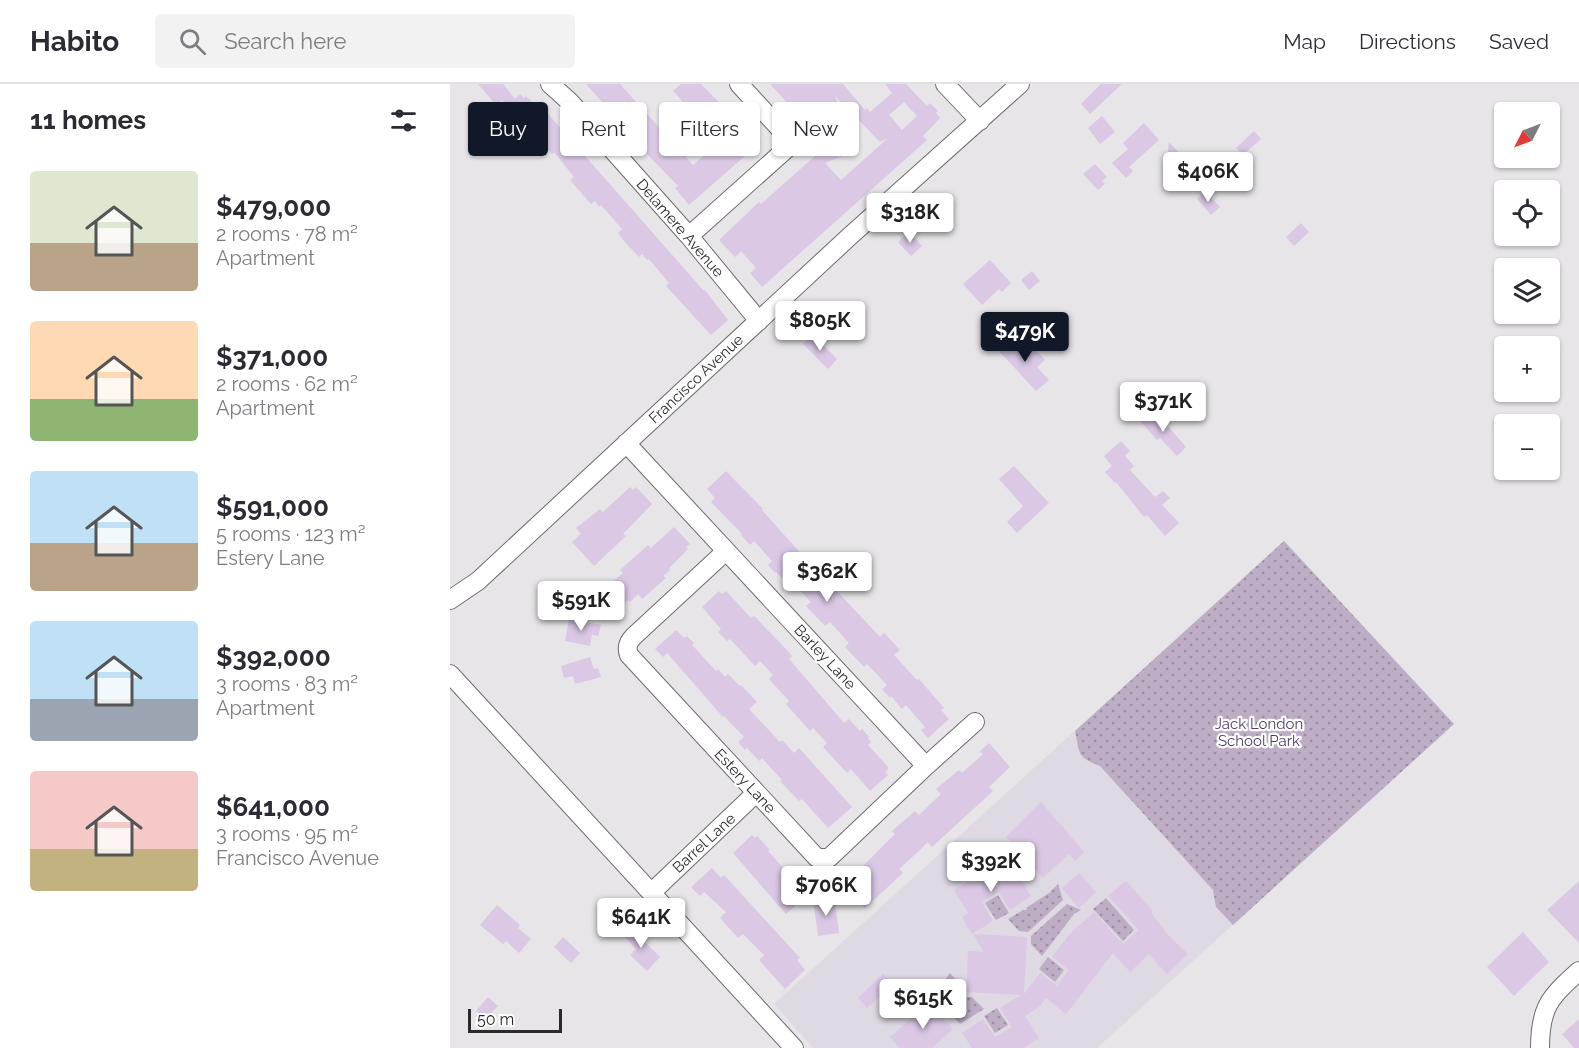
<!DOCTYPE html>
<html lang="en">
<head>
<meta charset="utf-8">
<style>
  body { margin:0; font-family:Raleway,sans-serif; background:#f2f2f3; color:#2b2b33; height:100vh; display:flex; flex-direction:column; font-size:22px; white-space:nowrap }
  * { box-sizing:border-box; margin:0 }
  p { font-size:20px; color:#7c7c81 }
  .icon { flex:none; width:33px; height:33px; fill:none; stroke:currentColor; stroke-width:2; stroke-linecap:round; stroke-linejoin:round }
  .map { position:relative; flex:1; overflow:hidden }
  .drawer { display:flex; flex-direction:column; background:#fff; width:450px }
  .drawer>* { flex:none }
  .banner { position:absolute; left:18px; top:18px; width:570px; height:54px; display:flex; gap:12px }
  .needle { width:39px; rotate:228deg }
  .controls { position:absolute; left:1044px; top:18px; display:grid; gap:12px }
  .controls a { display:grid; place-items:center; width:66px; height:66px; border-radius:6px; background:#fff; box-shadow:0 2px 4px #0004; font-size:30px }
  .scale { position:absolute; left:18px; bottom:15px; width:94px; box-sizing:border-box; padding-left:6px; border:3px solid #2a2a2b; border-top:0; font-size:16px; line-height:21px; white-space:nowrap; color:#2a2a2b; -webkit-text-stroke:4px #fff; paint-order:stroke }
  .price { position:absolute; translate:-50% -51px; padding:0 14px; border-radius:6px; background:#fff; color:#222; font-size:20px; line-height:39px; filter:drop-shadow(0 2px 3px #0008) }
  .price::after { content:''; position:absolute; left:50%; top:36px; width:18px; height:14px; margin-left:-9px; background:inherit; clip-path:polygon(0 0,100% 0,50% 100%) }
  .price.current { background:#111827; color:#fff }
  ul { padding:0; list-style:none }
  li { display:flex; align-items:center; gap:18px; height:150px; padding:0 30px }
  li span { display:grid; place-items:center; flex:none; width:168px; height:120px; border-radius:6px; color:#555 }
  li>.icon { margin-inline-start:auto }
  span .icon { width:72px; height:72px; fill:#fffc; stroke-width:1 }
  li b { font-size:26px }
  h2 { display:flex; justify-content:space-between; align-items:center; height:72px; padding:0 30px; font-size:26px }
  .tag { padding:0 21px; border-radius:6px; background:#fff; box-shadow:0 2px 4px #0004; font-size:21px; line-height:54px }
  .tag.current { background:#111827; color:#fff }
  header { display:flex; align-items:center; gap:36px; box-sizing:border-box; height:84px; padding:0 30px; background:#fff; border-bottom:2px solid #e1e1e2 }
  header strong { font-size:28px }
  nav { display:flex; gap:33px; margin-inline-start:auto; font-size:21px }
  .search { width:420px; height:54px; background:#f2f2f3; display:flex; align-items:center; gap:15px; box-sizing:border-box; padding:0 21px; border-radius:6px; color:#7c7c81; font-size:22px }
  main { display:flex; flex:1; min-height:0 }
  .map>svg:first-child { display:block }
</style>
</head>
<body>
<header>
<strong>Habito</strong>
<div class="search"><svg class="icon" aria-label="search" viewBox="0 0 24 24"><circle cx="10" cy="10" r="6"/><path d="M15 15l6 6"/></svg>Search here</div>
<nav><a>Map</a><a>Directions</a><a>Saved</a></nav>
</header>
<main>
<section class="drawer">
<h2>11 homes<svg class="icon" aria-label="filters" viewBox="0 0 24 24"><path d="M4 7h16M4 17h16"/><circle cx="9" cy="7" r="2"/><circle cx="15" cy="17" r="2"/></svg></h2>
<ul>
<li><span style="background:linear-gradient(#dfe7d0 60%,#b9a48a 0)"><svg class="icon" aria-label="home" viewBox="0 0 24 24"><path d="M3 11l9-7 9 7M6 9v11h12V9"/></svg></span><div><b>$479,000</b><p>2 rooms · 78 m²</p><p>Apartment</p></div></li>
<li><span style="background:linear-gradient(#ffd9b3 65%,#8fb573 0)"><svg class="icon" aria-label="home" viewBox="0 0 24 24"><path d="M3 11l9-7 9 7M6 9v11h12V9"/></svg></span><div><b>$371,000</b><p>2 rooms · 62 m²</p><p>Apartment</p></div></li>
<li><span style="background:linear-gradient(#bfe0f5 60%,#b9a48a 0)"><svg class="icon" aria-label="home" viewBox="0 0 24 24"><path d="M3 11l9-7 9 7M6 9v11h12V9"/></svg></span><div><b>$591,000</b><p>5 rooms · 123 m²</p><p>Estery Lane</p></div></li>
<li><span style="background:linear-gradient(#bfe0f5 65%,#9aa5b1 0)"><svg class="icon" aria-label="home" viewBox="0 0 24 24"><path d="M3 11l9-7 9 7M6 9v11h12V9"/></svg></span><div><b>$392,000</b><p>3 rooms · 83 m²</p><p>Apartment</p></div></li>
<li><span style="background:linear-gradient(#f6c9c9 65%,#c2b280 0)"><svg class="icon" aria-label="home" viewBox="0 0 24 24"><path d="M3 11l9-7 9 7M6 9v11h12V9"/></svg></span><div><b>$641,000</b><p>3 rooms · 95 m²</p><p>Francisco Avenue</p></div></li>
</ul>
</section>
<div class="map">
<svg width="1129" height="964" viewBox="0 0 1129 964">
  <defs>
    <pattern id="grass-dots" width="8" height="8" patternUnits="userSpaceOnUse" patternTransform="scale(1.5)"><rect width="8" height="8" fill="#bdaec5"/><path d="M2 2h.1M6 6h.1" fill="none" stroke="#9a8ea0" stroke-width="1.8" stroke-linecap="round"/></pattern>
  </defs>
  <rect width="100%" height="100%" fill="#e7e5e8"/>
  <path fill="#dfd9e3" d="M834 457 1004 640 647 964H363L324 920Z"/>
  <path fill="url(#grass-dots)" d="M834 457 1004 640 783 841 766 823 763 806 650 682C627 673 630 671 625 647Z
    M608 800 613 816 578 848 569 847 558 835 573 826H577L576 824 599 809Z
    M548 811 559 829 546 836 535 819Z
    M656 814 684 846 673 857 643 825Z
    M617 820 631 826 624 830 592 872 581 860V852Z
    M598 873 614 886 605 898 589 885Z
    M500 889 511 901 510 909 494 923 483 911Z
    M514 913H522L534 925 510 940 498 927Z
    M547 924 558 941 545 949 534 932Z"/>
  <path fill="#dac8e5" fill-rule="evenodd" d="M28 0H53L65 15 70 10 74 14 76 12 96 32 98 30 254 207 255 206 278 236 261 251 216 202 219 199 199 175 197 176 192 170 189 173 174 157 168 149 172 145 151 121 149 123 145 117 141 120 120 96 124 93 104 68 102 70 97 64 93 67 73 43 75 41 52 16 46 21Z
    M136 0H170L243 81 270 58 223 7 231 0H251L294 44 296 42 311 58 239 121 225 104 228 102 196 69 161 28 160 29 151 20 153 19Z
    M320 0H393L415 26 417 24 420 28 442 9 435 0H456L477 22 480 19 488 27 486 29 490 34 473 52 477 56 312 203 300 189 306 184 291 167 285 173 269 156 309 118 311 120 373 65 361 34 356 39ZM385 12 430 58 438 54 391 96 375 79 406 67ZM454 18 467 32 452 46 439 31Z
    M651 0H672L640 30 631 20Z
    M652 32 665 48 650 60 638 44Z
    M694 39 709 56 679 83 683 87 676 94 662 79 678 65 673 59Z
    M804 47 811 55 793 71 786 64Z
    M719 58 732 72 716 84Z
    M645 80 657 93 652 97 655 100 648 106 633 90Z
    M755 107 770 123 761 131 747 115Z
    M851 139 859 148 844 162 836 153Z
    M459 148 472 162 461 172 448 158Z
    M540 176 561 199 552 208 549 205 532 221 513 200Z
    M582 187 590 197 579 206 571 196Z
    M362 250 387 275 378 285 353 260Z
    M561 254 575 269 583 262 595 276 587 283 599 296 586 307 548 266Z
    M704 326 736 363 727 372 710 354 707 356 691 338Z
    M671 357 680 367 675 372 684 382 680 386 705 413 713 407 720 414 712 421 729 439 715 452 697 431 694 433 666 398 665 399 655 388 662 382 654 372Z
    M564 382 599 419 567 449 557 438 573 422 549 395Z
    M276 387 313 425 312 426 353 472 355 470 370 487 369 488 430 553 434 549 450 566 444 571 467 596 469 595 494 624 491 626 499 635 478 654 471 646 475 643 456 621 452 625 441 612 440 614 432 605 437 601 417 580 414 583 395 563 399 559 380 538 375 542 356 522 361 518 341 497 338 500 326 488 325 489 318 481 322 477 304 457 300 461 291 451 292 450 261 418 265 414 257 405Z
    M180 403 183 406 186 403 202 420 173 450 176 452 144 482 122 458 131 450 126 444 150 425 153 428Z
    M224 443 240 460 236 463 238 465 219 484 220 486 213 492 216 494 192 515 188 510 180 518 178 516 154 537 136 517 153 502 155 505 173 489 170 486 198 461 201 464Z
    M269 507 272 510 276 507 301 534 304 532 335 564 342 572 339 575 394 639 399 635 410 647 412 645 419 653 418 654 421 658 418 661 439 684 435 688 438 691 420 707 401 685 397 689 373 663 377 659 363 644 360 647 336 620 339 617 319 595 323 591 310 577 305 582 280 555 277 557 268 548 271 545 252 523Z
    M119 535 151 541 148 552 142 551 140 562 115 557Z
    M226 546 234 554 237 552 244 559 242 561 266 587 268 585 275 593 278 590 290 602 291 601 307 618 299 625 330 658 332 656 344 669 349 664 402 723 378 744 352 715 349 717 330 697 332 696 312 674 309 677 297 664 295 666 288 658 294 653 274 632 273 633 217 569 213 573 205 565Z
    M140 573 144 585 148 584 151 593 125 600 123 592 114 594 111 582Z
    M539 659 560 683 539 703 543 707 482 763 478 758 471 765 449 785 453 789 415 824 398 806 407 798 402 793 445 750 442 747 465 727 469 731 491 710 486 705 509 686 512 689 533 670 530 667Z
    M591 718 634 768 625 777 619 770 593 794 556 753Z
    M302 751 305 754 307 752 320 766 318 767 336 787 334 789 356 812 336 830 283 769Z
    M557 774 581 812 560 826 549 808 532 818 543 837 522 850 512 833 518 829 504 806Z
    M262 784 271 794 274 791 350 874 347 876 355 886 335 905 309 876 314 871 293 850 288 854 270 834 276 828 254 808 250 812 241 803Z
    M629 789 646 808 629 824 612 804Z
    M676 797 703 827 701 829 719 852 738 870 717 890 699 870 680 888 663 869 616 930 596 914 589 923 575 932 589 954 573 964H522L512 949 533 935 545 953 562 943 550 924 571 911 516 908 518 867 534 868 523 850 577 853 574 910 590 889 607 902 619 886 602 873 619 851 644 828 673 860 689 846 658 812Z
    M1129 797V859L1097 826Z
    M375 813 376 819 385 818 389 849 368 852 363 815Z
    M47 821 70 841 68 844 81 855 69 869 56 857 53 860 30 841Z
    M185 841 194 850 190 853 210 873 197 887 180 871 186 865 174 852Z
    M1073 848 1099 878 1064 912 1037 883Z
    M113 853 130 869 121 879 104 863Z
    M433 890 443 900 417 924 408 914Z
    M38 913 48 922 35 935 26 927Z
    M478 920 481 923 482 922 503 945 482 964H450L440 953Z
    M1129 935V964H1124L1112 950Z"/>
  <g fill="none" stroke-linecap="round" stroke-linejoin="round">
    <defs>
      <path id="minor" d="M100 0 120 18 239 152 309 237
        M495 0 530 37
        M239 152 343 59 289 0
        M176 359 476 682
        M276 467 184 552C178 558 176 563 179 571L367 774H379L476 682 525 638
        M0 516 28 497 400 152 570 0
        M0 590 344 964
        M201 809 306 709
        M1090 964C1090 923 1100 913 1129 887"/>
    </defs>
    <use href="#minor" stroke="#6d6b6e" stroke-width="20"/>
    <use href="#minor" stroke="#fff" stroke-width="18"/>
  </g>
  <g text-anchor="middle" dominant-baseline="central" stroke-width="4.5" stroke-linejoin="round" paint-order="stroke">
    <g font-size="15" fill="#2a2a2b" stroke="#fff">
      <text transform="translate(230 144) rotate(49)">Delamere Avenue</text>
      <text transform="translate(246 295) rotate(-43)">Francisco Avenue</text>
      <text transform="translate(375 573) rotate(47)">Barley Lane</text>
      <text transform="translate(295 697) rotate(47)">Estery Lane</text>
      <text transform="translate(254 759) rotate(-43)">Barrel Lane</text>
    </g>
    <g font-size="15" fill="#563c65" stroke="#fff">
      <text x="809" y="640">Jack London<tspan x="809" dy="17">School Park</tspan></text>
    </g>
  </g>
</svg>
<div class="controls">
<a><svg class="needle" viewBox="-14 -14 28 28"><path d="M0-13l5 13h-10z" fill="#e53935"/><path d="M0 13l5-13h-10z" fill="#7c7c81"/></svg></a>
<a><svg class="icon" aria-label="locate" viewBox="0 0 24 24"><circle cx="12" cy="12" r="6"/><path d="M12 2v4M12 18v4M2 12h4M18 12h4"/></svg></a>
<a><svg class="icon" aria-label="layers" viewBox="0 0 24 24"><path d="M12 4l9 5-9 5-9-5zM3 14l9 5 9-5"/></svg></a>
<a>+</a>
<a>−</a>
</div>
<div class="scale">50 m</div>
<b class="price" style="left:758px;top:119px">$406K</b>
<b class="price" style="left:460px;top:160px">$318K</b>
<b class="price" style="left:370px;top:268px">$805K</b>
<b class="price current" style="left:575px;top:279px">$479K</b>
<b class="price" style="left:713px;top:349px">$371K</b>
<b class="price" style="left:377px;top:519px">$362K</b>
<b class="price" style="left:131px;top:548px">$591K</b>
<b class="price" style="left:541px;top:809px">$392K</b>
<b class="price" style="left:376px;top:833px">$706K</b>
<b class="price" style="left:191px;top:865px">$641K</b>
<b class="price" style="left:473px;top:946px">$615K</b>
<div class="banner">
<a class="tag current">Buy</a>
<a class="tag">Rent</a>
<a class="tag">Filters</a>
<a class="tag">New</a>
</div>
</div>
</main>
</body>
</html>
